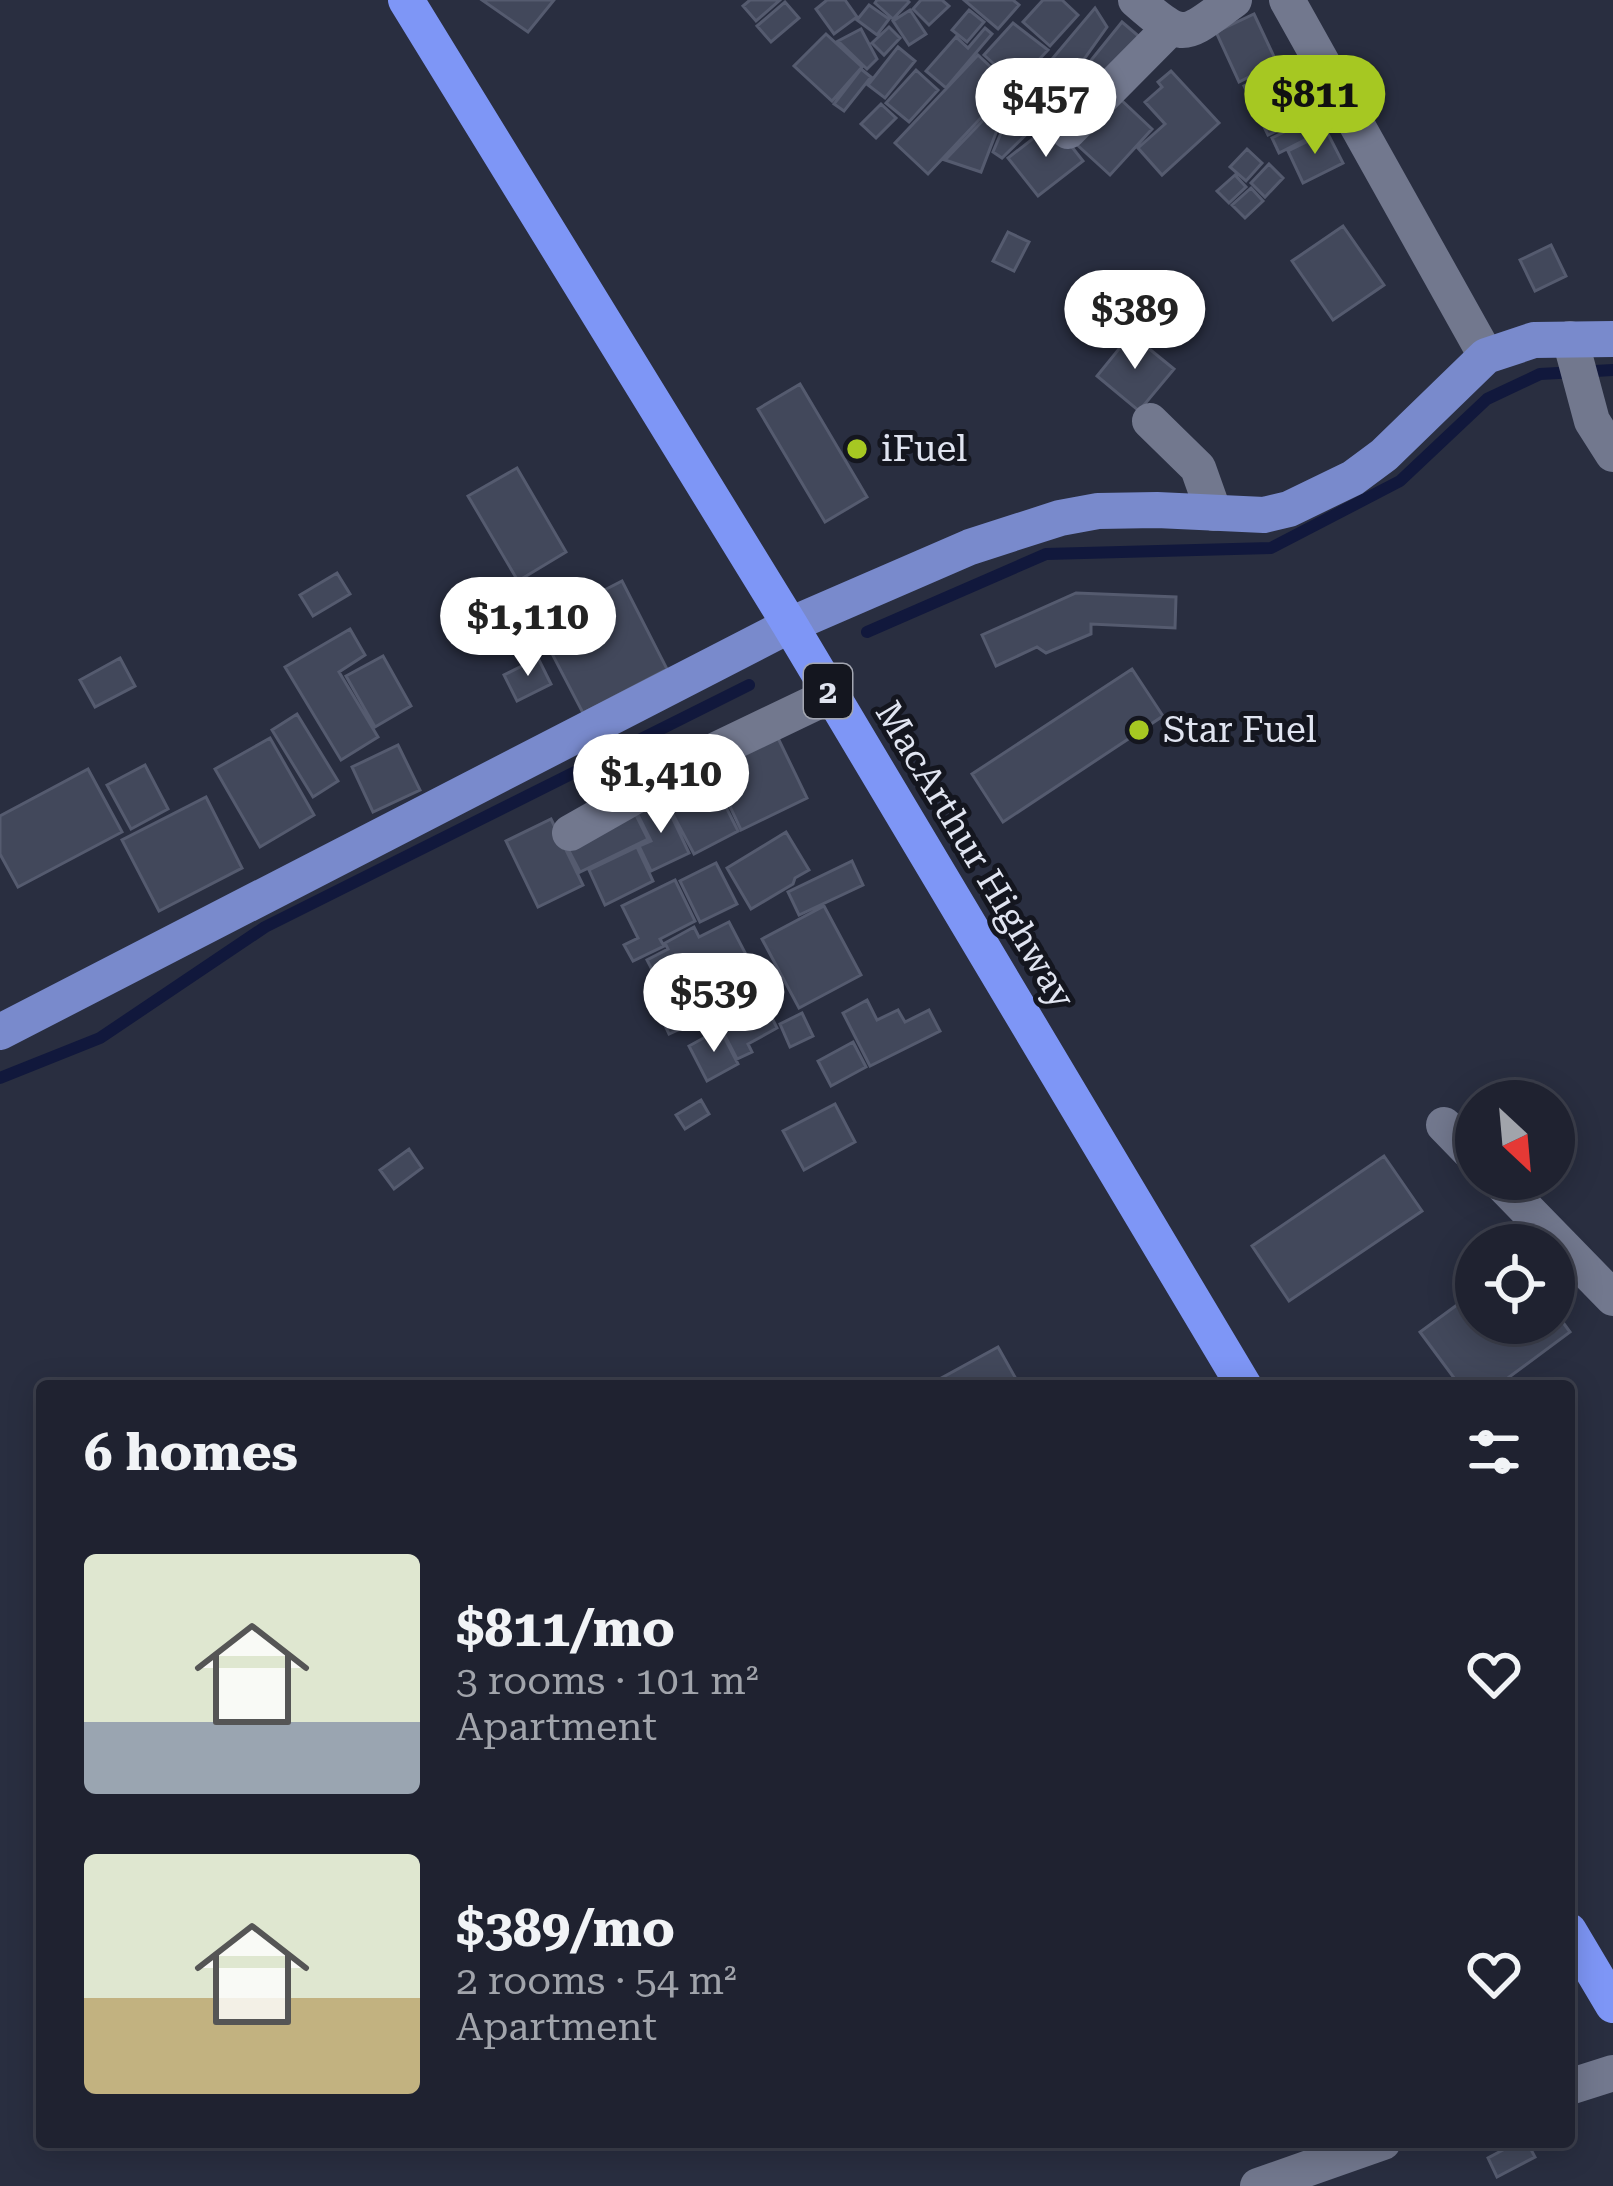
<!DOCTYPE html>
<html lang="en">
<head>
<meta charset="utf-8">
<style>
  body { margin:0; font-family:"Roboto Serif",serif; background:#2c2f3c; color:#f1f3f6; height:100vh; display:flex; flex-direction:column; font-size:45px; white-space:nowrap }
  * { box-sizing:border-box; margin:0 }
  p { font-size:39px; color:#a1a4ab }
  .icon { flex:none; width:66px; height:66px; fill:none; stroke:currentColor; stroke-width:2; stroke-linecap:round; stroke-linejoin:round }
  .map { position:relative; flex:1; overflow:hidden }
  .details { position:absolute; left:36px; top:1380px; width:1539px; height:768px; display:flex; flex-direction:column; background:#1f2230; border-radius:12px; box-shadow:0 6px 30px #0003,0 0 0 3px #3c3f4c }
  .details>* { flex:none }
  .needle { width:78px; rotate:154deg }
  .controls { position:absolute; left:1455px; top:1080px; display:grid; gap:24px }
  .controls a { display:grid; place-items:center; width:120px; height:120px; border-radius:50%; background:#1f2230; box-shadow:0 6px 30px #0003,0 0 0 3px #3c3f4c; font-size:60px }
  .price { position:absolute; translate:-50% -102px; padding:0 27px; border-radius:42px; background:#fff; color:#222; font-size:39px; line-height:78px; filter:drop-shadow(0 3px 6px #0008) }
  .price::after { content:''; position:absolute; left:50%; top:72px; width:36px; height:27px; margin-left:-18px; background:inherit; clip-path:polygon(0 0,100% 0,50% 100%) }
  .price.current { background:#a6c822; color:#111 }
  ul { padding:0; list-style:none }
  li { display:flex; align-items:center; gap:36px; height:300px; padding:0 48px }
  li span { display:grid; place-items:center; flex:none; width:336px; height:240px; border-radius:12px; color:#555 }
  li>.icon { margin-inline-start:auto }
  span .icon { width:144px; height:144px; fill:#fffc; stroke-width:1 }
  li b { font-size:51px }
  h2 { display:flex; justify-content:space-between; align-items:center; height:144px; padding:0 48px; font-size:51px }
  .map>svg:first-child { display:block }
</style>
</head>
<body>
<div class="map">
<svg width="1613" height="2186" viewBox="0 0 1613 2186">
  <rect width="100%" height="100%" fill="#292e40"/>
  <g fill="none" stroke-linecap="round" stroke-linejoin="round">
    <path stroke="#11183c" stroke-width="12" d="M867 632 1046 554 1271 548 1400 481 1487 399 1540 374 1613 370
      M0 1078 100 1038 265 927 749 685"/>
  </g>
  <path fill="#42485b" stroke="#555b6f" stroke-width="3" d="M482 0H554L528 32Z
    M750 0H780L756 21 743 6Z
    M827 0H845L857 17 834 34 816 9Z
    M877 0H907L909 2 893 19 875 3Z
    M921 0H942L949 6 929 25 913 9Z
    M964 0H1013L1019 5 998 29Z
    M1043 0H1062L1078 15 1050 46 1023 22Z
    M785 2 799 18 771 42 757 26Z
    M869 5 889 19 877 35 857 20Z
    M1095 8 1107 27 1080 65 1103 81 1085 97 1047 65Z
    M910 10 926 34 909 45 893 21Z
    M969 10 984 22 967 42 952 30Z
    M1254 14 1277 63 1239 82 1216 32Z
    M1122 22 1142 39 1109 81 1088 64Z
    M1013 23 1048 50 1016 84 984 55Z
    M889 27 900 38 884 55 872 43Z
    M985 28 992 34 946 88 926 71 956 37 968 48Z
    M861 29 877 59 867 69 838 41Z
    M826 34 862 67 832 101 794 66Z
    M898 47 915 61 885 98 868 85Z
    M978 55 1011 86 928 174 895 143Z
    M1293 61 1318 110 1268 135 1244 86Z
    M861 69 871 77 844 111 834 104Z
    M916 70 938 90 909 122 886 103Z
    M1171 71 1219 123 1162 175 1138 148 1165 124 1145 102 1162 87 1158 82Z
    M1049 77 1081 102 1062 125 1031 100Z
    M1017 95 1044 117 1002 158 993 152Z
    M1117 96 1152 129 1110 175 1074 142Z
    M881 104 896 118 876 138 861 124Z
    M994 109 1004 112 981 172 945 160Z
    M1321 114 1328 128 1279 153 1272 138Z
    M1053 123 1083 161 1038 196 1008 158Z
    M1327 132 1343 163 1303 183 1288 151Z
    M1247 149 1262 163 1246 181 1230 167Z
    M1269 164 1283 178 1265 197 1251 183Z
    M1235 175 1246 187 1229 203 1217 191Z
    M1251 188 1263 201 1245 218 1232 205Z
    M1343 226 1384 285 1333 320 1292 261Z
    M1008 232 1029 242 1014 271 993 261Z
    M1551 245 1566 276 1535 291 1520 260Z
    M1131 334 1174 369 1139 411 1097 376Z
    M800 384 867 497 825 522 758 409Z
    M517 468 566 552 518 581 468 496Z
    M337 573 350 594 313 616 300 595Z
    M622 581 667 669 583 713 537 625Z
    M1076 593 1176 597 1175 628 1091 624V634L1046 653 1037 647 996 666 982 635Z
    M350 629 365 655 339 672 378 737 341 760 285 667Z
    M383 656 411 706 375 727 346 676Z
    M120 658 135 686 95 707 80 680Z
    M538 658 551 684 517 701 504 675Z
    M1132 669 1163 716 1003 822 972 774Z
    M297 714 338 781 313 797 272 730Z
    M777 736 807 798 741 830 725 796 738 789 725 761Z
    M270 738 314 815 260 847 215 769Z
    M398 745 420 790 373 812 352 767Z
    M145 765 168 809 131 829 107 785Z
    M724 767 733 786 719 793 738 831 694 854 669 807 717 782 712 773Z
    M88 769 122 832 18 887 0 854V816Z
    M206 797 242 868 159 911 122 840Z
    M663 798 689 853 651 871 639 846 651 841 636 811Z
    M635 813 648 839 580 872 567 847Z
    M551 819 583 885 538 907 506 841Z
    M786 832 809 870 795 878 793 884 751 909 727 868Z
    M637 847 653 881 605 905 589 870Z
    M852 861 863 885 799 915 788 892Z
    M716 863 737 904 700 922 680 881Z
    M675 880 695 921 660 939 664 946 633 961 624 945 638 938 622 906Z
    M824 906 861 975 799 1008 762 939Z
    M729 922 752 966 736 974 745 991 713 1009 698 981 666 997 647 960 668 949 665 943 694 927 699 937Z
    M762 998 777 1028 748 1044 752 1052 737 1059 721 1028 729 1024 726 1017Z
    M867 1000 877 1020 898 1010 905 1022 929 1010 940 1031 870 1066 843 1013Z
    M682 1007 691 1024 669 1034 661 1017Z
    M802 1013 813 1036 790 1047 780 1024Z
    M720 1029 738 1064 707 1081 689 1046Z
    M853 1042 866 1067 831 1086 818 1061Z
    M701 1100 709 1114 685 1129 676 1115Z
    M835 1104 855 1142 804 1170 783 1131Z
    M409 1149 422 1168 394 1189 380 1170Z
    M1384 1156 1422 1211 1289 1301 1252 1246Z
    M1476 1291V1323H1554V1310L1570 1332 1497 1386H1460L1420 1332Z
    M998 1347 1020 1386H938L936 1381Z
    M1518 2142H1527L1535 2157 1497 2177 1488 2158Z"/>
  <g fill="none" stroke-linecap="round" stroke-linejoin="round">
    <path stroke="#72788e" stroke-width="36" d="M1136 0C1185 43 1183 37 1234 0
      M1287 0 1486 356
      M1068 131 1169 29
      M1570 339 1592 421 1613 454
      M1150 421 1198 468 1214 513
      M570 833 716 750 831 695
      M1444 1125 1476 1158
      M1497 1179 1613 1298
      M1569 2087 1613 2073
      M1258 2186 1383 2142"/>
    <path stroke="#798acc" stroke-width="36" d="M0 1032 790 625 970 547 1060 518 1098 511 1157 510 1264 515 1289 509 1353 478 1384 455 1486 356 1534 340 1613 339"/>
    <path stroke="#7e96f6" stroke-width="36" d="M406 0 790 625 1244 1386
      M1569 1931 1613 2005"/>
  </g>
  <g fill="#a6c822" stroke="#14161f" stroke-width="4.5">
    <circle cx="857" cy="449" r="12"/>
    <circle cx="1139" cy="730" r="12"/>
  </g>
  <g text-anchor="middle" dominant-baseline="central" stroke-width="10" stroke-linejoin="round" paint-order="stroke">
    <rect fill="#14161f" stroke="#a3a6b1" stroke-width="3" x="804" y="664" width="48" height="54" rx="9"/>
    <g font-size="33" font-weight="bold" fill="#e0e4f0">
      <text x="828" y="691">2</text>
    </g>
    <g font-size="36" fill="#e0e4f0" stroke="#14161f" text-anchor="start">
      <text x="881" y="449">iFuel</text>
      <text x="1163" y="730">Star Fuel</text>
    </g>
    <g font-size="36" fill="#e0e4f0" stroke="#14161f">
      <text transform="translate(975 855) rotate(59)">MacArthur Highway</text>
    </g>
  </g>
</svg>
<div class="controls">
<a><svg class="needle" viewBox="-14 -14 28 28"><path d="M0-13l5 13h-10z" fill="#e53935"/><path d="M0 13l5-13h-10z" fill="#a1a4ab"/></svg></a>
<a><svg class="icon" aria-label="locate" viewBox="0 0 24 24"><circle cx="12" cy="12" r="6"/><path d="M12 2v4M12 18v4M2 12h4M18 12h4"/></svg></a>
</div>
<b class="price current" style="left:1315px;top:157px">$811</b>
<b class="price" style="left:1046px;top:160px">$457</b>
<b class="price" style="left:1135px;top:372px">$389</b>
<b class="price" style="left:528px;top:679px">$1,110</b>
<b class="price" style="left:661px;top:836px">$1,410</b>
<b class="price" style="left:714px;top:1055px">$539</b>
<section class="details">
<h2>6 homes<svg class="icon" aria-label="filters" viewBox="0 0 24 24"><path d="M4 7h16M4 17h16"/><circle cx="9" cy="7" r="2"/><circle cx="15" cy="17" r="2"/></svg></h2>
<ul>
<li><span style="background:linear-gradient(#dfe7d0 70%,#9aa5b1 0)"><svg class="icon" aria-label="home" viewBox="0 0 24 24"><path d="M3 11l9-7 9 7M6 9v11h12V9"/></svg></span><div><b>$811/mo</b><p>3 rooms · 101 m²</p><p>Apartment</p></div><svg class="icon" aria-label="heart" viewBox="0 0 24 24"><path d="M12 20l-8-8c-3-5 5-10 8-4 3-6 11-1 8 4z"/></svg></li>
<li><span style="background:linear-gradient(#dfe7d0 60%,#c2b280 0)"><svg class="icon" aria-label="home" viewBox="0 0 24 24"><path d="M3 11l9-7 9 7M6 9v11h12V9"/></svg></span><div><b>$389/mo</b><p>2 rooms · 54 m²</p><p>Apartment</p></div><svg class="icon" aria-label="heart" viewBox="0 0 24 24"><path d="M12 20l-8-8c-3-5 5-10 8-4 3-6 11-1 8 4z"/></svg></li>
</ul>
</section>
</div>
</body>
</html>
